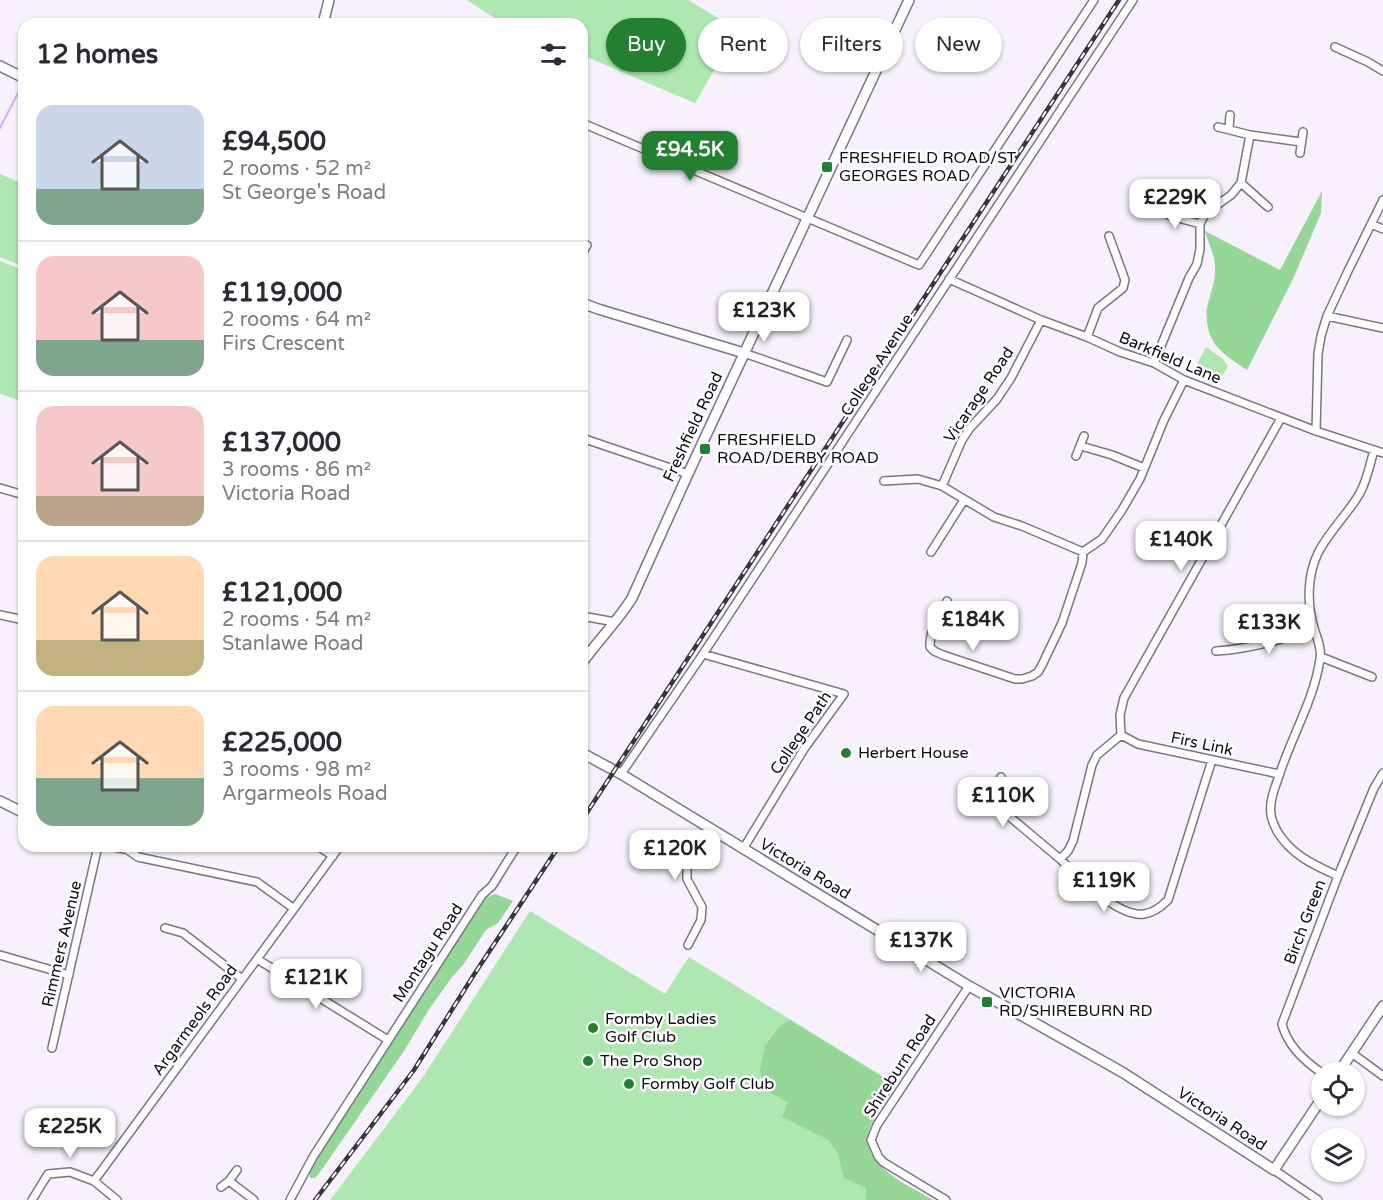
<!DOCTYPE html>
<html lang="en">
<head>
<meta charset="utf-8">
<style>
  body { margin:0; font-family:"Varela Round",sans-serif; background:#f7f7f7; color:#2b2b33; height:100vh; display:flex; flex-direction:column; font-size:22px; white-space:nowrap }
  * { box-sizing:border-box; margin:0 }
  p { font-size:20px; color:#7c7c81 }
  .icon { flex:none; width:33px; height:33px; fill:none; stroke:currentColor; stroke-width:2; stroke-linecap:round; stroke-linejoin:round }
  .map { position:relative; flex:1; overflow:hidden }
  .details { position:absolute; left:18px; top:18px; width:570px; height:834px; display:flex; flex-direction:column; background:#fff; border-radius:18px; box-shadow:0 2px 4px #0004 }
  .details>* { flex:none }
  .guide { position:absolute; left:606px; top:18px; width:570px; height:54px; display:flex; gap:12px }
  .controls { position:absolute; left:1311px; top:1062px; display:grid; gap:12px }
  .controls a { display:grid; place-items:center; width:54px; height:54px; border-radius:50%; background:#fff; box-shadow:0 2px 4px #0004; font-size:30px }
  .price { position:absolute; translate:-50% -51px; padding:0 14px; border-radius:12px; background:#fff; color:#222; font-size:20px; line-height:39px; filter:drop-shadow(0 2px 3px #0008) }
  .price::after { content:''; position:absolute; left:50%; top:36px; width:18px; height:14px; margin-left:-9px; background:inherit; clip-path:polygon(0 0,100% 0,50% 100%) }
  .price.selected { background:#248031; color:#fff }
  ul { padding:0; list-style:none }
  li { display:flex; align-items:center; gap:18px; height:150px; padding:0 18px }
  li+li { border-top:2px solid #e1e1e2 }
  li span { display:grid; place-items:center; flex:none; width:168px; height:120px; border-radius:18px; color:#555 }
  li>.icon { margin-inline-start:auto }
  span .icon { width:72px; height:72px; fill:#fffc; stroke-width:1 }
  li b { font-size:26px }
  h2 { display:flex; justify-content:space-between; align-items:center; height:72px; padding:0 18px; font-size:26px }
  .tag { padding:0 21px; border-radius:27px; background:#fff; box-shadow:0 2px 4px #0004; font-size:21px; line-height:54px }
  .tag.selected { background:#248031; color:#fff }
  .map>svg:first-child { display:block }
</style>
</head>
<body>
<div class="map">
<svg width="1383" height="1200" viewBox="0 0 1383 1200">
  <rect width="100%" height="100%" fill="#f6f1fc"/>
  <path fill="#aee7af" d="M467 0H688L738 30 695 103 582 55V24H508L496 19Z
    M0 174 24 184V267L0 257Z
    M0 261 24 270V402L0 394Z
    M1206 347 1223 359 1228 366 1223 375 1217 376 1197 364Z
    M530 911 665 994 689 957 895 1084 865 1137 877 1167 926 1200H330L423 1077Z"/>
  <path fill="#94d796" d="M1322 191 1321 213 1293 279 1247 370C1227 356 1210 348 1207 322 1207 317 1206 312 1207 308 1210 294 1216 281 1215 267 1215 254 1208 243 1205 231L1280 270Z
    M495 894 513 901 498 923 486 930 463 965 452 977 428 1011 404 1051 318 1175 315 1178H310L309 1170 475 905C483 902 487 896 495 894Z
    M790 1020 896 1085 871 1123 866 1141C868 1146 870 1153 874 1158 886 1176 915 1189 933 1200H866V1188L844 1178 838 1154 829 1140 782 1117 788 1102 766 1091 760 1071 765 1046 780 1026Z"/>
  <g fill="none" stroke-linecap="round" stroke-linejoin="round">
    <path stroke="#d4acf8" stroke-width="2" d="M0 128 20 89"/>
    <defs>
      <path id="street" d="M1335 47 1368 62 1383 71
        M582 123 919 265 1094 0
        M1218 127 1250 135 1301 142
        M1229 129 1230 115
        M1300 153 1303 132
        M1241 183 1268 207
        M1161 210 1171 216 1200 224
        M1371 224 1383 229
        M582 254 587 245
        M949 279 1041 320 1087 337 1120 352 1154 363 1184 380 1316 431 1383 453
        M1327 316 1383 328
        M1041 320 1011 378 997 399 970 428 962 440 942 486 994 517 1022 526 1083 552 1102 539 1122 510 1140 479 1164 420 1184 380
        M1087 337 1098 308 1123 288 1125 280 1109 236
        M744 353 827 382 847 340
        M1154 363 1189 278 1197 264 1200 249V224L1204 216 1210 210 1231 195 1241 183 1250 135
        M1316 431 1318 354 1321 336 1327 316 1348 271 1383 200
        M582 438 688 474
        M1081 446 1112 455 1144 468
        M1076 456 1084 436
        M884 481 918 479 942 486
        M0 488 24 495
        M931 552 964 500
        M947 601C940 616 929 631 930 647L934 651 943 655 1015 679H1022L1032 676 1038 672 1042 665 1062 623 1082 563 1083 552
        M0 615 24 620
        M582 616 615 622
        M1216 651C1250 649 1282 640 1314 628
        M703 654 844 694 804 749 743 849
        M1321 657 1372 677
        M1121 735 1097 755 1092 765 1073 841 1068 851 1060 859C1078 876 1118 918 1144 914 1153 913 1162 906 1168 900L1212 760
        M1121 735 1120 715 1124 698 1281 418
        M1121 735 1138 744 1279 774
        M621 774 703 654 1133 0
        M1001 777C996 794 992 798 1004 812L1060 859
        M318 846 333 856
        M125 848 138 857 257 882 293 908
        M1338 876C1314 865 1291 855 1277 831 1275 826 1271 820 1271 814 1269 803 1274 789 1278 779 1290 739 1314 701 1320 659 1322 648 1317 639 1314 628 1307 604 1307 576 1318 553 1329 531 1348 514 1360 493 1367 480 1370 464 1374 450
        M165 928 183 933 242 979
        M688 945 701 920 702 907 687 879V867L710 829
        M0 955 69 975
        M257 959 388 1040
        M52 1048 98 846
        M1353 1054 1383 1076
        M1322 1073C1304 1061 1287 1044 1282 1024L1338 876 1374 788 1383 773
        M237 1170 229 1181 254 1200
        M1274 1170 1318 1200
        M94 1181 340 846
        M221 1187 229 1181
        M32 1200 48 1174 70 1172 94 1181 117 1200
        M290 1200 313 1157 482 895 492 886 517 846
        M946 1200 883 1162 878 1156 871 1140 877 1125 969 986"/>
      <path id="secondary" d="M323 24 329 0
        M0 66 24 78
        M582 303 598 309 744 353
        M582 663C598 640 618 621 632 598L688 474 909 0
        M582 753 621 774 969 986 1122 1072 1274 1170 1322 1098
        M0 801 24 813
        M114 846 125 848 127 846
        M1339 1072 1383 1006"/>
    </defs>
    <use href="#street" stroke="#7e7389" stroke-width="10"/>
    <use href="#secondary" stroke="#7e7389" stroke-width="12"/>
    <use href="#street" stroke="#fff" stroke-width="7"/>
    <use href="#secondary" stroke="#fff" stroke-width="9"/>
    <defs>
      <path id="rail" d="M582 820 1119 0
        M315 1200 414 1070 475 973 559 846"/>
    </defs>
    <use href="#rail" stroke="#39353d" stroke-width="4.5"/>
    <use href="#rail" stroke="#fff" stroke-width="2" stroke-dasharray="7" stroke-linecap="butt"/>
  </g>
  <g fill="#248031" stroke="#fff" stroke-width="2">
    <rect x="821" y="161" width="12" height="12" rx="3"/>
    <rect x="699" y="443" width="12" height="12" rx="3"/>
    <circle cx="846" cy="753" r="6"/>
    <rect x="981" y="996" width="12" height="12" rx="3"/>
    <circle cx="593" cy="1028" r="6"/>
    <circle cx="588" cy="1061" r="6"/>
    <circle cx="629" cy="1084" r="6"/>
  </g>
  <g text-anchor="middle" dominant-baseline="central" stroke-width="5" stroke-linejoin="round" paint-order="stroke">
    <g font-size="16" fill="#0e0a12" stroke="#fff" text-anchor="start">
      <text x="839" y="158">FRESHFIELD ROAD/ST<tspan x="839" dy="18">GEORGES ROAD</tspan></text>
      <text x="717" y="440">FRESHFIELD<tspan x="717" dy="18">ROAD/DERBY ROAD</tspan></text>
      <text x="858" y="753">Herbert House</text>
      <text x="999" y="993">VICTORIA<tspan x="999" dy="18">RD/SHIREBURN RD</tspan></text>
      <text x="605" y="1019">Formby Ladies<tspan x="605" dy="18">Golf Club</tspan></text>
      <text x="600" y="1061">The Pro Shop</text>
      <text x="641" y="1084">Formby Golf Club</text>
    </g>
    <g font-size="16" fill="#0e0a12" stroke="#fff">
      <text transform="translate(1170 358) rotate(23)">Barkfield Lane</text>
      <text transform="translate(877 365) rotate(-57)">College Avenue</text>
      <text transform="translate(979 395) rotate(-56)">Vicarage Road</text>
      <text transform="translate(693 427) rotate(-65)">Freshfield Road</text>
      <text transform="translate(801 733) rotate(-56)">College Path</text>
      <text transform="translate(1202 744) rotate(12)">Firs Link</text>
      <text transform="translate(805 869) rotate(31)">Victoria Road</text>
      <text transform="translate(1305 922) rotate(-69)">Birch Green</text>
      <text transform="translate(62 944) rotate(-77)">Rimmers Avenue</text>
      <text transform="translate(428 953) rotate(-57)">Montagu Road</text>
      <text transform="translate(195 1020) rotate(-54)">Argarmeols Road</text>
      <text transform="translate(900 1066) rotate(-57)">Shireburn Road</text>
      <text transform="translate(1222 1119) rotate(33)">Victoria Road</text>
    </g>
  </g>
</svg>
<div class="controls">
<a><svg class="icon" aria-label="locate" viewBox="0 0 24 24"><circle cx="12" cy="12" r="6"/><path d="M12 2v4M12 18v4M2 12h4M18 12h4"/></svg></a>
<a><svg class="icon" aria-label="layers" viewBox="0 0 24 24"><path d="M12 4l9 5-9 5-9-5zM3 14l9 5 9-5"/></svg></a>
</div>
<b class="price selected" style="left:690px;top:182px">£94.5K</b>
<b class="price" style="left:1175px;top:230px">£229K</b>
<b class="price" style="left:764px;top:343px">£123K</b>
<b class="price" style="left:1181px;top:572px">£140K</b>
<b class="price" style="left:973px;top:652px">£184K</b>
<b class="price" style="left:1269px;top:655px">£133K</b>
<b class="price" style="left:1003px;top:828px">£110K</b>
<b class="price" style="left:675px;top:881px">£120K</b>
<b class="price" style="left:1104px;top:913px">£119K</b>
<b class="price" style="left:921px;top:973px">£137K</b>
<b class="price" style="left:316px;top:1010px">£121K</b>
<b class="price" style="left:70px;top:1159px">£225K</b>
<div class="guide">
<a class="tag selected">Buy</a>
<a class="tag">Rent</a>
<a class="tag">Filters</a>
<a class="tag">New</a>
</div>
<section class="details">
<h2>12 homes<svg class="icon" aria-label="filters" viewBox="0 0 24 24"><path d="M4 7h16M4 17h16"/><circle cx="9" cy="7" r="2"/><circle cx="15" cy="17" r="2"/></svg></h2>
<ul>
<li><span style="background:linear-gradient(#c9d6e8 70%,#7fa58c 0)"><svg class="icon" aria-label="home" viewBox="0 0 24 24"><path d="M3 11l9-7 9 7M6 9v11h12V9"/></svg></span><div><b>£94,500</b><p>2 rooms · 52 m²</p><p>St George's Road</p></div></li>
<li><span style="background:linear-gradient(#f6c9c9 70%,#7fa58c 0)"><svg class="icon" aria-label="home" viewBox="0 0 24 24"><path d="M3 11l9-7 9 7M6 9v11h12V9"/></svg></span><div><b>£119,000</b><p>2 rooms · 64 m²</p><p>Firs Crescent</p></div></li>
<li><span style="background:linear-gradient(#f6c9c9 75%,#b9a48a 0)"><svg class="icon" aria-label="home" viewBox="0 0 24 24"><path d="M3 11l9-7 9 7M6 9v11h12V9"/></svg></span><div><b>£137,000</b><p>3 rooms · 86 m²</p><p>Victoria Road</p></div></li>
<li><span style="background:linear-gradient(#ffd9b3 70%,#c2b280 0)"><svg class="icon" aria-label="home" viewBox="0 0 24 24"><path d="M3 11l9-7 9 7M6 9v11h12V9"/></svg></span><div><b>£121,000</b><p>2 rooms · 54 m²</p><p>Stanlawe Road</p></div></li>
<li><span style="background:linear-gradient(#ffd9b3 60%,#7fa58c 0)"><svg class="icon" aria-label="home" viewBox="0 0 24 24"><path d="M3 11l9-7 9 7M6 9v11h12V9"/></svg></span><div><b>£225,000</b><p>3 rooms · 98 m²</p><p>Argarmeols Road</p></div></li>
</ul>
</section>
</div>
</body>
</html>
